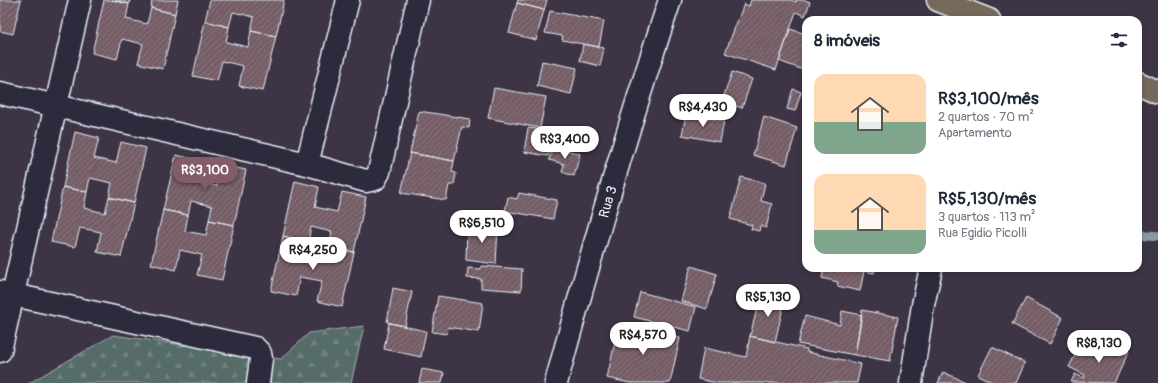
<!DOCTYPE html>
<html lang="pt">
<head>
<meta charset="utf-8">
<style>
  body { margin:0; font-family:Pangolin,sans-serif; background:#f6f6f7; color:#1f2937; height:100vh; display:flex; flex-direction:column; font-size:15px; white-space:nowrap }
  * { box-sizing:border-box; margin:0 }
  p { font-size:13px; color:#747a83 }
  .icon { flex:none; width:22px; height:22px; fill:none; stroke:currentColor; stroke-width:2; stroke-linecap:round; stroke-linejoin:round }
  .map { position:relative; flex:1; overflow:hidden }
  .panel { position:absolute; left:802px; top:16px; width:340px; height:256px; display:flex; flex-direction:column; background:#fff; border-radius:12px; box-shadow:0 2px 6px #0003 }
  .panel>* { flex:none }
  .price { position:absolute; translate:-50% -34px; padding:0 9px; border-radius:14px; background:#fff; color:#222; font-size:13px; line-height:26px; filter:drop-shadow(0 1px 2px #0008) }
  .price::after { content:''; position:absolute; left:50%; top:24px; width:12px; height:9px; margin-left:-6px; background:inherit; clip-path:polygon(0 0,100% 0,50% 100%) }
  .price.active { background:#845c67; color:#fff }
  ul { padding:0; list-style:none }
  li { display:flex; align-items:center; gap:12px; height:100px; padding:0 12px }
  li span { display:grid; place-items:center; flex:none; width:112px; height:80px; border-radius:12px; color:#555 }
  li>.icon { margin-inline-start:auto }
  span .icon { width:48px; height:48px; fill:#fffc; stroke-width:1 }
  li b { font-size:17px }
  h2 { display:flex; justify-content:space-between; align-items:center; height:48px; padding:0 12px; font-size:17px }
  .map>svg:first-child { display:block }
</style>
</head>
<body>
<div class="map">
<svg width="1158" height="383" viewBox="0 0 1158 383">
  <defs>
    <pattern id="forest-firs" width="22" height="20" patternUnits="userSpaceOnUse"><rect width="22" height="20" fill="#576c67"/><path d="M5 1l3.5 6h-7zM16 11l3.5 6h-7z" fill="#6f817e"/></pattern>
    <pattern id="building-hatch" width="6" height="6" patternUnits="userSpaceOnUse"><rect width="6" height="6" fill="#755d66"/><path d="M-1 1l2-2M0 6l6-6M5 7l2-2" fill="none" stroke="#89757d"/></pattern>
  </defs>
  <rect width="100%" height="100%" fill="#3d3445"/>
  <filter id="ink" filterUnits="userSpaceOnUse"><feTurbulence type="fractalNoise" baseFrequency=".025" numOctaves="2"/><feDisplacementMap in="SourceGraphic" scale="8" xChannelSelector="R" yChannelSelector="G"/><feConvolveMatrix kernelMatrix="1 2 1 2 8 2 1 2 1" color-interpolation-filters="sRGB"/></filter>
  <g filter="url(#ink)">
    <path fill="url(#forest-firs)" stroke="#a0aeb0" d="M364 326 351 383H29L113 335 281 359 309 333Z"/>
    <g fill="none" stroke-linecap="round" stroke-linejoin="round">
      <path stroke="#8b9aab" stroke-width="9" d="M1138 234 1158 236"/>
    </g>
    <path fill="url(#building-hatch)" stroke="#e8f1f8" d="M0 0H21L13 34 0 31Z
      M104 0H112L129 4 126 19 147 24 151 8 175 14 163 69 138 63 143 44 122 39 117 59 92 53Z
      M112 0H130L129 4Z
      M152 0H178L175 14 151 8Z
      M210 0H284L276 36 251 31 254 17 233 12 229 27 205 21Z
      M518 0H547L544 10 517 3Z
      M751 0H791L796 2V0H805L810 2 805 16 796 12 776 70 725 53 744 4 749 6Z
      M517 3 544 10 536 40 509 33Z
      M550 11 604 21 599 47 562 40 563 36 545 33Z
      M205 21 229 27 226 42 248 47 251 31 276 36 263 91 239 86 243 66 222 61 217 81 193 76Z
      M790 29 806 34V71L779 61Z
      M583 44 604 48 600 66 580 61Z
      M542 61 577 68 571 94 537 86Z
      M732 72 752 79 742 108 722 101Z
      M494 88 546 97 540 128 488 118Z
      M793 89 801 92 795 111 787 109Z
      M419 111 470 119 469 128 462 127 454 161 410 153Z
      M686 114 724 121 720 142 682 135Z
      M764 117 797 128 786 165 753 155Z
      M528 128 552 131 548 156 524 152Z
      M75 132 99 138 94 158 116 163 121 142 146 148 134 203 109 197 112 183 90 178 87 192 63 187Z
      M553 146 580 154 574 176 562 172 564 164 549 160Z
      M410 153 454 161 452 172 456 173 454 185H449L446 200 401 193Z
      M176 155 199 160 195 181 217 186 222 165 246 170 234 225 209 220 212 206 191 201 188 215 163 210Z
      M741 177 765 183 761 201 772 204 766 228 760 226 759 231 751 229 752 225 730 219Z
      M295 181 319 187 315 207 337 212 342 192 366 197 354 252 329 247 332 232 311 227 308 242 283 236Z
      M63 187 87 192 84 208 105 213 109 197 134 203 121 257 97 252 101 232 80 228 75 247 51 242Z
      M519 193 557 200 553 219 505 211 508 197 517 199Z
      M163 210 188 215 185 231 206 235 209 220 234 225 222 280 197 275 202 255 180 250 176 270 151 264Z
      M467 226 498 227 496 264 466 260Z
      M283 236 308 242 304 258 326 262 329 247 354 252 342 307 317 301 322 281 300 277 296 296 271 291Z
      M481 266 522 269 521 291 481 288V279L467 278 468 268 481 269Z
      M691 266 717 274 707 309 681 301Z
      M824 268H876L874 273 864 271 860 291 837 286 838 282 822 278Z
      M393 288 412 292 405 326 387 322Z
      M640 292 696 307 690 331 634 317Z
      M761 293 785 299 775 342 750 336Z
      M438 296 483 303 479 332 448 327 447 334 432 332Z
      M1026 298 1063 318 1050 344 1012 324Z
      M862 310 898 317 890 361 855 355Z
      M842 311 862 315 855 355 798 344 805 316 840 325Z
      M389 323 426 331 421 357 384 349Z
      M619 324 680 338 670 383H630L607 378Z
      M750 336 807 349V352L861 364 857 383H717L698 379 704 348 746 357Z
      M1101 339 1129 351 1114 383 1071 382 1075 374 1084 378 1085 375 1069 367 1079 347 1094 354Z
      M992 347 1025 363 1016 383H994L978 375Z
      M422 369 444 373 442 383H419Z
      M943 372 968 383H938Z"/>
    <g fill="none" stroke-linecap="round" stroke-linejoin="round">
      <defs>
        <path id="minor" d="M0 93 307 164 366 181 375 179 379 172 418 0
          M307 164 348 0
          M0 292 255 348 260 353 261 359 258 383
          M0 351 80 0
          M556 383C591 254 628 126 670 0
          M911 383 923 305 931 268"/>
        <path id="primary" d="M938 0 989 20
          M1138 83 1158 92"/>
      </defs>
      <use href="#minor" stroke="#e8f1f8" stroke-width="25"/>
      <use href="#primary" stroke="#e8f1f8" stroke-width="25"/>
      <use href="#minor" stroke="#2f2a3d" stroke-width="22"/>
      <use href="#primary" stroke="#76695c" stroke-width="22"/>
    </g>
  </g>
  <g text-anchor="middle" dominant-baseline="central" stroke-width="3" stroke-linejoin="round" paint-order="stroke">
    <g font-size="14" fill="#e8f1f8" stroke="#2f2a3d">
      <text transform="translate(608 202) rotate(-74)">Rua 3</text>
    </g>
  </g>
</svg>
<b class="price" style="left:703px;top:128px">R$4,430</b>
<b class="price" style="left:565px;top:160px">R$3,400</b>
<b class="price active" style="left:205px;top:191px">R$3,100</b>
<b class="price" style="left:482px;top:244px">R$6,510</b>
<b class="price" style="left:313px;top:271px">R$4,250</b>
<b class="price" style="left:768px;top:318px">R$5,130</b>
<b class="price" style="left:643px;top:356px">R$4,570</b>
<b class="price" style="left:1099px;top:364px">R$8,130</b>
<section class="panel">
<h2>8 imóveis<svg class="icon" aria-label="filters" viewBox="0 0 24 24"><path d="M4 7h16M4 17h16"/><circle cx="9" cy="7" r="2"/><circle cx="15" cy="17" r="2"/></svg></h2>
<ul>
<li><span style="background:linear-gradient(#ffd9b3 60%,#7fa58c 0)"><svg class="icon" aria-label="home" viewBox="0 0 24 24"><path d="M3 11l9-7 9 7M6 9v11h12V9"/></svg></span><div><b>R$3,100/mês</b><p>2 quartos · 70 m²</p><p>Apartamento</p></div></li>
<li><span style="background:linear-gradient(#ffd9b3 70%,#7fa58c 0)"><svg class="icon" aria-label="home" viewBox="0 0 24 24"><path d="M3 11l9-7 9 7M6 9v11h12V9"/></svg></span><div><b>R$5,130/mês</b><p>3 quartos · 113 m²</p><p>Rua Egidio Picolli</p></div></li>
</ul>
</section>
</div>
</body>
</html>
